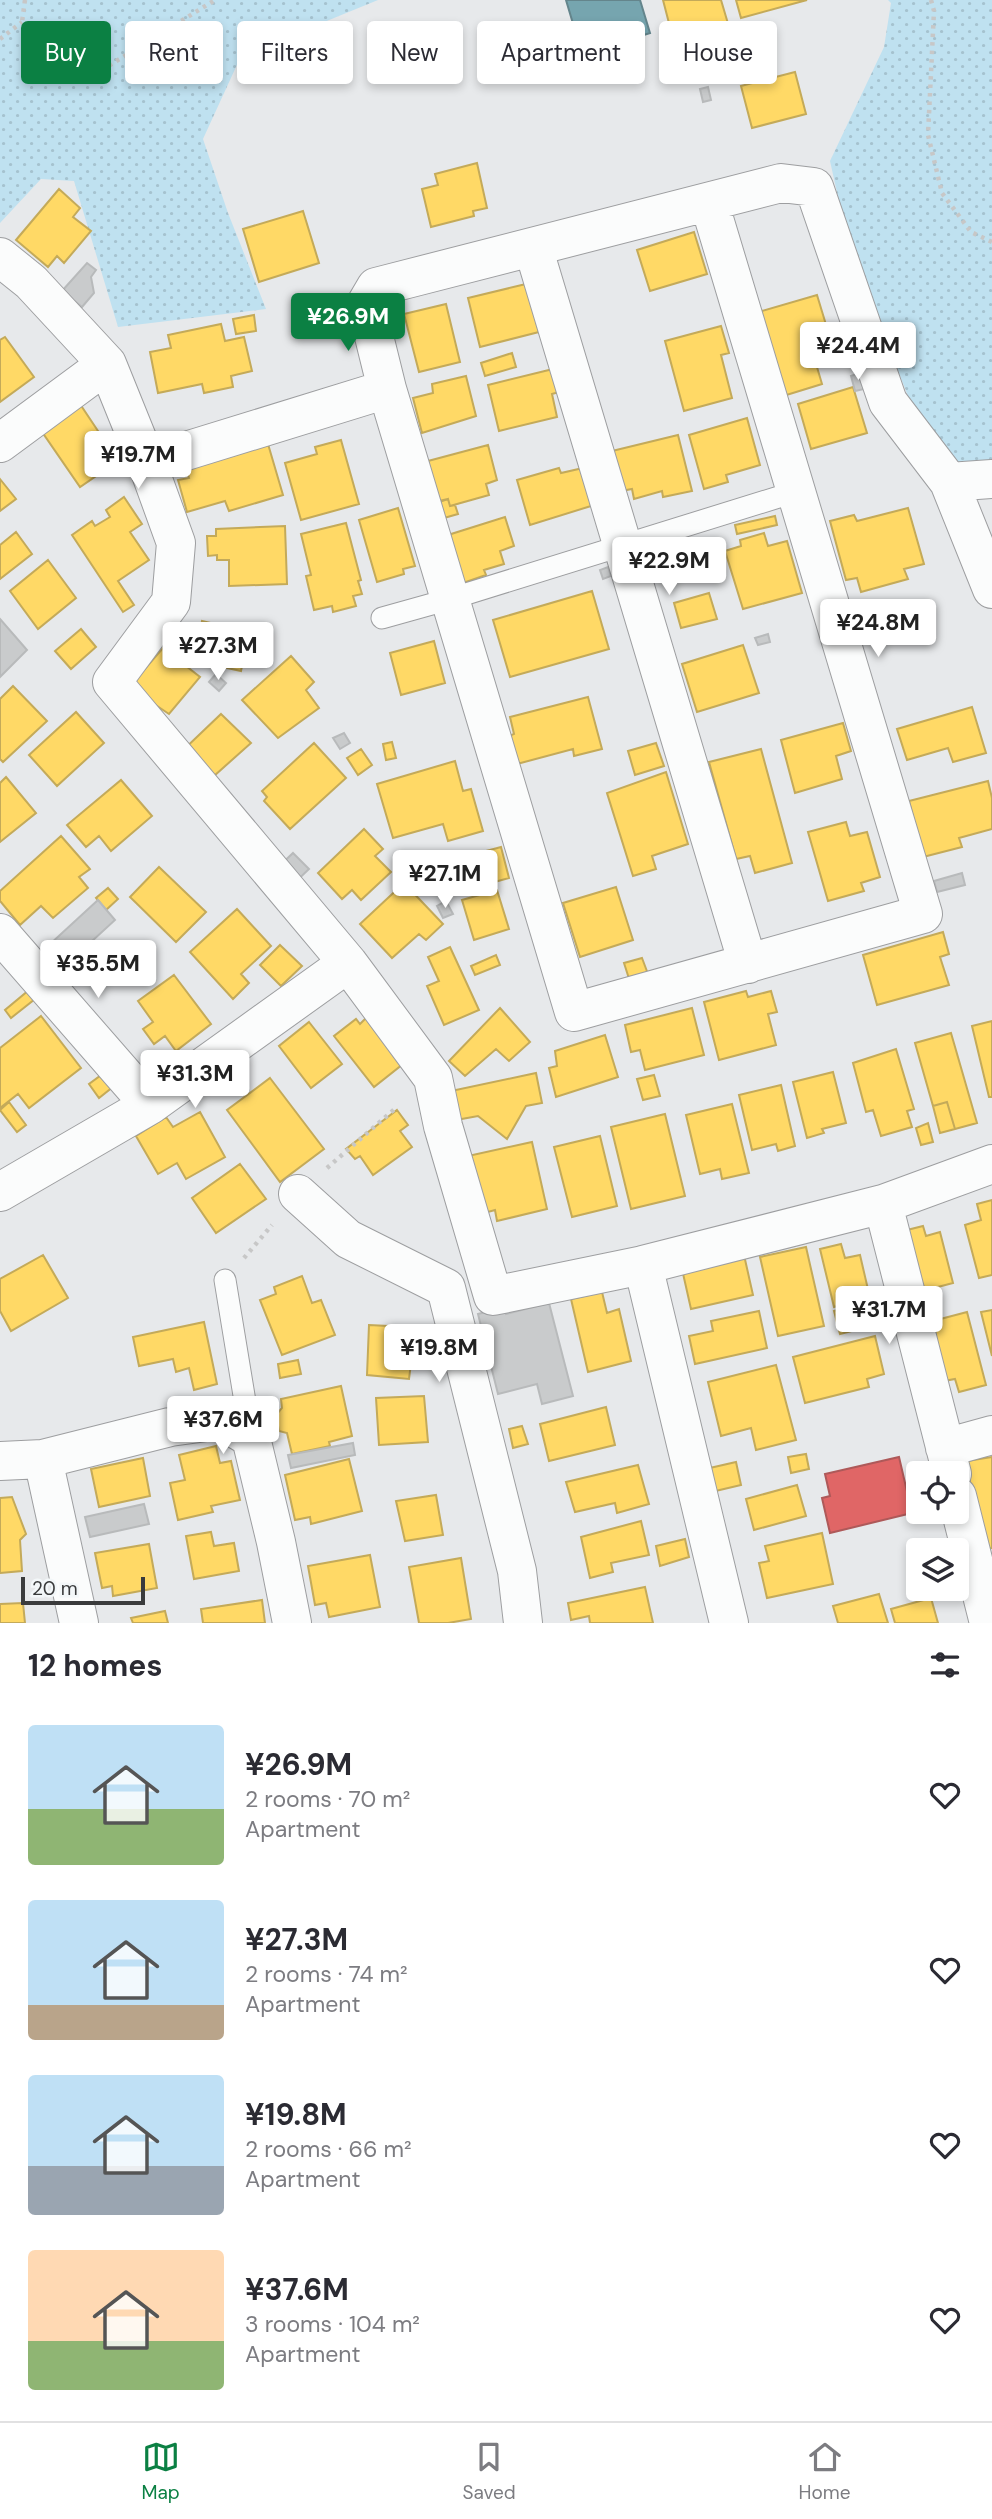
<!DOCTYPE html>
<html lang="en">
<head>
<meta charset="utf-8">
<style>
  body { margin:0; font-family:"DM Sans",sans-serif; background:#f7f7f7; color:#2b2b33; height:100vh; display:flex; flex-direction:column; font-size:26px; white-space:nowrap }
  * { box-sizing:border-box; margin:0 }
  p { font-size:23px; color:#7c7c81 }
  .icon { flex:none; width:38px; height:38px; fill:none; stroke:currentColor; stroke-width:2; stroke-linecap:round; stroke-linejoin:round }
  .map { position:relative; height:1623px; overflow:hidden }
  .panel { display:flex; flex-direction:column; background:#fff; flex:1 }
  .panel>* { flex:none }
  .guide { position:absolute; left:21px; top:21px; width:950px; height:63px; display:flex; gap:14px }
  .fabs { position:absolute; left:906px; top:1461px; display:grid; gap:14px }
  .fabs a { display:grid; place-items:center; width:63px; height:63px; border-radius:7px; background:#fff; box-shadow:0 4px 10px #0003; font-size:35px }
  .scale { position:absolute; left:21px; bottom:18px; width:124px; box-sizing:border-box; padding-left:7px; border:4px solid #3a3b3c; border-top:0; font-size:19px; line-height:24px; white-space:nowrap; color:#3a3b3c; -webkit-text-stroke:5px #f3f7f9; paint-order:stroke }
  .price { position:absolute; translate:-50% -60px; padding:0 16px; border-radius:7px; background:#fff; color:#222; font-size:23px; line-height:46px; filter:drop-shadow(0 2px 4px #0008) }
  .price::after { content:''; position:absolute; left:50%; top:42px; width:21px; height:16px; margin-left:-10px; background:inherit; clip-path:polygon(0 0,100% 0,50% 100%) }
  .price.on { background:#0b8043; color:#fff }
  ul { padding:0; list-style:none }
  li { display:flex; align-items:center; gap:21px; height:175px; padding:0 28px }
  li span { display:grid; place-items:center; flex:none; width:196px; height:140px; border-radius:7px; color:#555 }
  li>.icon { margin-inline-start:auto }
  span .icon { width:84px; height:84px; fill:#fffc; stroke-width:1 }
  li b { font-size:30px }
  h2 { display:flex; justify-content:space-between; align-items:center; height:84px; padding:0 28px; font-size:30px }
  .tag { padding:0 24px; border-radius:7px; background:#fff; box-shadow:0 4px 10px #0003; font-size:24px; line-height:63px }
  .tag.on { background:#0b8043; color:#fff }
  .dock { display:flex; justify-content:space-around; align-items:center; height:98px; border-top:2px solid #e1e1e2; background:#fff; font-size:19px; color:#7c7c81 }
  .dock a { display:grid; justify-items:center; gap:4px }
  .dock .on { color:#0b8043 }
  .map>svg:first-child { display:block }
</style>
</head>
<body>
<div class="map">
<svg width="992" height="1623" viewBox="0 0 992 1623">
  <defs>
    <pattern id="park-dots" width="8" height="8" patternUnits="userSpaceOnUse" patternTransform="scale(1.75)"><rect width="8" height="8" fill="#bfe1f0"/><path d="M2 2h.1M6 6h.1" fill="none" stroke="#a5c2cf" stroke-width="1.8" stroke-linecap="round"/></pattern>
  </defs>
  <rect width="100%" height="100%" fill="#e7e9eb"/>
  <path fill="url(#park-dots)" d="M0 0H378L241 56 203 139 228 213 266 309 118 327 74 181 41 179 0 223Z
    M888 0H992V467L934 463 848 242 830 161 884 47 891 3Z"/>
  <path fill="#ffd966" stroke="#c4aa59" stroke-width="2" d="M663 0H721L729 27 679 41 675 26 670 27Z
    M736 0H807L741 18Z
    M795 72 806 114 752 128 741 86Z
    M477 163 487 208 473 211 474 216 431 227 422 189 438 185 435 174Z
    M59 189 80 208 73 217 91 231 64 263 57 256 48 267 16 240Z
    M303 211 319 263 259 282 243 229Z
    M694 232 707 274 650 291 637 250Z
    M526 284 539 332 480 347 468 298Z
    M817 295 834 351 814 357 822 384 780 397 755 313Z
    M446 304 460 362 419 372 404 314Z
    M254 315 256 331 236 334 233 319Z
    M221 324 225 341 244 337 252 371 231 376 233 387 204 393 202 384 158 393 150 352 171 348 168 335Z
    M721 326 729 353 721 355 732 398 684 411 665 341Z
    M5 337 34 377 0 402V340Z
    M512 353 516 367 485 376 481 363Z
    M553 369 559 392 552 394 557 417 499 431 488 385Z
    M466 376 476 416 422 433 413 398 433 393 432 384Z
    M853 387 867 433 811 449 798 404Z
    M80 404 118 461 80 487 38 426Z
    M747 418 760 465 726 475 728 482 704 489 689 435Z
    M678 435 692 491 663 497 662 491 634 499 632 489 621 491 612 451Z
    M341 440 359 504 301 520 285 463 317 454 315 447Z
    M268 444 283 495 229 511 225 501 187 512 178 480 189 478 186 468Z
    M488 445 497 480 486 484 489 495 450 506 448 499 439 501 428 461Z
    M559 468 561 473 583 468 591 506 530 525 517 480Z
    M0 479 16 499 0 511Z
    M124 497 142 524 130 532 149 560 118 581 134 605 123 612 72 535 92 521 95 526 110 517 106 510Z
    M448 499 450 506 455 505 458 514 444 518 439 502Z
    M398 508 415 566 403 569 404 574 377 582 359 520Z
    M908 508 924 564 904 569 908 579 861 592 857 578 846 580 830 521 854 515 857 521Z
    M775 516 777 525 737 534 735 525Z
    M505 517 514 546 500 551 504 564 484 570 486 575 463 583 448 535Z
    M346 523 361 580 358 581 362 594 353 596 356 606 333 612 332 606 314 610 306 576 311 575 301 534Z
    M285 526 287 584 229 586V560H217V555L208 556 207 536H216V529Z
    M16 532 32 554 0 579V545Z
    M764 533 768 546 787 541 802 593 743 609 725 551 741 546 740 540Z
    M48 560 76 598 38 629 10 591Z
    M592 591 609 649 510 677 493 620Z
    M709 593 717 619 681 628 674 603Z
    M202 621 249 632 241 671 177 657 184 629 200 632Z
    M81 629 96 647 71 669 55 651Z
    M434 641 445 683 401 695 390 653Z
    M743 645 759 693 697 712 682 664Z
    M163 648 200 677 169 714 129 687Z
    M291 656 314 682 306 690 319 708 278 738 242 700Z
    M13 686 47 721 3 762 0 759V699Z
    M588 697 602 749 574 756 573 749 517 764 509 736 514 734 510 717Z
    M972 707 986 753 953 762 948 748 907 760 897 729Z
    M76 712 104 743 57 786 29 755Z
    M221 714 251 743 205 784 179 754Z
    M843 723 851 751 836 756 842 779 795 793 781 740Z
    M392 742 396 758 386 760 383 744Z
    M314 743 346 778 290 829 264 801 267 797 262 791Z
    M656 743 664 766 635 775 628 751Z
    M361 749 372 765 358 775 347 758Z
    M761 749 792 863 755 873 750 856 736 859 709 762Z
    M455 761 463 791 471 789 483 831 448 841 443 824 393 838 377 784Z
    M666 772 688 844 652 856 656 869 633 876 607 793Z
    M6 777 36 813 0 842V783Z
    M121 780 152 816 111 851 99 836 86 847 67 825Z
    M988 781 992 798V829L959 838 962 847 923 857 909 801Z
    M846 822 850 836 867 832 880 877 861 883 864 891 828 901 808 832Z
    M364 829 383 849 375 856 391 872 361 900 352 890 342 899 318 873Z
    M61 836 90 869 79 877 88 888 53 918 41 906 20 925 0 901V891Z
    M501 847 509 878 484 885 475 854Z
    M159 867 206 912 176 942 130 897Z
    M404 883 443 924 426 940 419 934 392 958 360 924Z
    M616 887 633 940 580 957 563 903Z
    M108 888 118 899 106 910 96 898Z
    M497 890 509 929 474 940 462 900Z
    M237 909 271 946 241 974 249 983 233 999 190 952Z
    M943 932 949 954 940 957 949 985 877 1005 863 955Z
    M280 945 302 966 281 986 260 965Z
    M450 947 479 1010 444 1025 427 986 439 981 428 957Z
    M496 955 500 965 475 975 471 966Z
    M642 958 651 982 632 988 624 963Z
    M174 975 211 1024 176 1051 165 1036 154 1044 143 1029 153 1022 138 1001Z
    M29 990 35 999 11 1018 5 1010Z
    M746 991 748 997 771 991 777 1012 768 1014 776 1045 719 1060 704 1002Z
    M500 1008 530 1042 509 1061 496 1049 465 1076 449 1061Z
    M692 1008 704 1055 645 1070 640 1050 631 1052 625 1025Z
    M41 1016 81 1068 29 1108 18 1094 0 1108V1048Z
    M366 1018 403 1064 374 1087 334 1036 356 1019 360 1024Z
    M992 1021V1097H989L972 1026Z
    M309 1022 342 1064 311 1088 279 1046Z
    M951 1033 977 1123 955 1129 947 1102 933 1106 915 1043Z
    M605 1035 618 1077 556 1097 549 1068 557 1066 555 1051Z
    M896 1049 914 1109 907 1111 912 1127 881 1136 873 1110 866 1112 853 1063Z
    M833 1072 846 1123 822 1129 824 1133 807 1138 793 1082Z
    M104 1073 114 1086 99 1098 89 1084Z
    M536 1073 542 1103 526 1106 507 1139 478 1116 456 1120 451 1091Z
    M654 1075 660 1096 643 1100 637 1079Z
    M270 1078 324 1149 280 1182 227 1110Z
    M781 1085 795 1146 778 1151 776 1144 752 1150 739 1095Z
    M9 1102 26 1125 17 1132 0 1110Z
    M947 1102 955 1129 940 1133 933 1106Z
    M732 1104 749 1173 722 1179 720 1169 700 1174 686 1115Z
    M397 1110 408 1125 400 1131 412 1147 373 1175 360 1156 355 1159 346 1149Z
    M200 1112 225 1157 186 1179 177 1163 158 1174 136 1136 166 1117 173 1127Z
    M665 1114 685 1196 631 1209 611 1127Z
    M928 1123 933 1142 921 1145 916 1128Z
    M600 1136 617 1206 572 1217 554 1147Z
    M532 1142 547 1209 497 1221 495 1210 473 1216 459 1158Z
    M240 1164 266 1199 216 1233 192 1198Z
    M992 1200V1275L979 1278 965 1225 981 1220 977 1204Z
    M923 1226 926 1236 940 1232 953 1283 911 1294 895 1233Z
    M841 1244 845 1258 860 1255 870 1298 834 1307 820 1249Z
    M806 1247 824 1326 778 1336 760 1257Z
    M43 1255 68 1298 11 1331 0 1311V1279Z
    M744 1255 753 1295 691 1309 682 1269Z
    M302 1276 312 1303 321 1300 335 1335 282 1355 260 1300 276 1294 274 1287Z
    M602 1292 607 1313 619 1309 631 1361 588 1372 571 1299Z
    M865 1303 871 1326 840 1334 834 1311Z
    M992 1310V1356L981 1312Z
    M759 1311 767 1348 695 1364 689 1336 713 1331 711 1321Z
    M967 1312 986 1385 959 1392 955 1379 944 1381 929 1322Z
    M204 1322 217 1384 194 1390 189 1368 176 1372 173 1359 139 1366 133 1337Z
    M369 1325 407 1327 406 1338 414 1340 409 1379 367 1375Z
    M875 1336 884 1374 867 1379 869 1387 805 1403 793 1357Z
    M298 1360 301 1374 280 1378 278 1364Z
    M776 1365 796 1440 756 1450 751 1428 721 1436 708 1382Z
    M341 1386 352 1436 329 1442 330 1446 292 1454 287 1433 279 1431 276 1415 282 1408 281 1399Z
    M424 1396 428 1442 379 1445 376 1398Z
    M606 1407 615 1445 549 1461 540 1424Z
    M522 1426 528 1444 513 1448 509 1429Z
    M216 1446 220 1463 231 1461 240 1500 211 1506 213 1512 178 1520 170 1483 185 1480 179 1455Z
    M806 1454 809 1469 791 1473 788 1457Z
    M992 1457V1548L980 1550 967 1461Z
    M143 1458 150 1496 99 1507 91 1469Z
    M349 1459 362 1511 311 1524 310 1517 295 1520 285 1475Z
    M736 1462 741 1485 707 1493 701 1470Z
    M638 1465 649 1504 617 1513 615 1503 575 1512 566 1482Z
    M797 1485 806 1516 754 1530 746 1499Z
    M436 1495 443 1535 405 1541 396 1501Z
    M12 1497 26 1534 20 1540 22 1571 0 1573V1498Z
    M641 1521 649 1555 611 1563 613 1572 590 1578 581 1537Z
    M211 1532 214 1546 234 1543 239 1571 194 1579 186 1536Z
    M822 1533 833 1584 767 1598 759 1563 769 1561 765 1546Z
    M685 1539 689 1557 660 1566 656 1546Z
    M149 1544 157 1588 113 1596 112 1586 102 1588 95 1553Z
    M370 1555 380 1607 329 1617 326 1603 315 1605 308 1566Z
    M461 1558 471 1619 448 1623H419L409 1567Z
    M645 1587 653 1623H590L589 1616 571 1620 568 1603Z
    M879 1594 888 1623H838L833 1606Z
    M931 1598 938 1623H895L891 1609Z
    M262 1600 265 1623H203L201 1609Z
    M23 1603 25 1623H0V1604Z
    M165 1611 168 1623H133L131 1618Z"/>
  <path fill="#e06666" stroke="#ae5959" stroke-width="2" d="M899 1457 912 1513 830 1533 822 1498 830 1496 825 1474Z"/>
  <path fill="#76a5af" stroke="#64858c" stroke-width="2" d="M566 0H640L650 33 582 54Z"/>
  <path fill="#c9cbcc" stroke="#b8babb" stroke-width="2" d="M708 87 711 100 703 102 700 89Z
    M87 263 96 270 91 277 94 293 82 307 62 291Z
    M860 373 864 389 855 391 851 376Z
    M608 567 611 576 603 579 600 570Z
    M0 619 27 650 0 677Z
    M768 634 770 642 758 645 755 638Z
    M216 674 226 683 219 691 209 682Z
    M344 733 350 743 340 749 333 738Z
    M293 853 309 869 289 888 274 871Z
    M962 873 965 885 937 892 934 881Z
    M98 900 115 920 67 964 49 945Z
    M446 901 453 914 443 918 437 906Z
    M549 1303 573 1396 542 1404 537 1384 498 1394 478 1314 504 1307 506 1314Z
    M353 1443 355 1455 291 1468 288 1455Z
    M144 1504 149 1524 90 1537 85 1517Z"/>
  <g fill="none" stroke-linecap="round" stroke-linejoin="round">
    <defs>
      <path id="lane" d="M382 618 450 599 798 491
        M225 1280 251 1438"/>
      <path id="street" d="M709 202 923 914 574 1012 387 389 366 304 376 287 781 183 814 187 888 402 949 482 992 589
        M533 247 748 964
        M0 257 31 282 107 364 147 463 387 389
        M0 443 107 364
        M147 463 176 543 171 602 112 682 348 963 433 1078 443 1126 493 1296 643 1265 729 1623
        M949 482 992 479
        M0 933 150 1105
        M0 1192 150 1105 348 963
        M298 1194 348 1239 446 1288 517 1571 523 1623
        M883 1204 952 1474
        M643 1265 883 1204 992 1164
        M945 1448 992 1435
        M43 1459 79 1623
        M0 1461 43 1459 170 1427 221 1420 251 1438 276 1542 292 1623
        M957 1496 989 1623"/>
    </defs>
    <use href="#lane" stroke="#9d9ea0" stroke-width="23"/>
    <use href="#street" stroke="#9d9ea0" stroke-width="40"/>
    <path stroke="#c7c7c7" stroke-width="4.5" stroke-dasharray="3.5 5" stroke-linecap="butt" d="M25 0 22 22 110 65 215 0
      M931 0 934 11 928 135 942 193 971 232 992 242
      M0 39 22 22
      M327 1168 397 1107
      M244 1258 272 1225"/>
    <use href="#lane" stroke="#fbfcfc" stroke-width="21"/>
    <use href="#street" stroke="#fbfcfc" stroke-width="38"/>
  </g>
</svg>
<div class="fabs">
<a><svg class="icon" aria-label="locate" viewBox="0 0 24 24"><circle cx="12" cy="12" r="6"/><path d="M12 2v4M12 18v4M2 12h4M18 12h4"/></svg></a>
<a><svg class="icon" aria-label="layers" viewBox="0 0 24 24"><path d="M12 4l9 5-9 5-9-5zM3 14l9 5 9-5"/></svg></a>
</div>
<div class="scale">20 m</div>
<b class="price on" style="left:348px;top:353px">¥26.9M</b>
<b class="price" style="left:858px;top:382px">¥24.4M</b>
<b class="price" style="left:138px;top:491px">¥19.7M</b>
<b class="price" style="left:669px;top:597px">¥22.9M</b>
<b class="price" style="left:878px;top:659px">¥24.8M</b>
<b class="price" style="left:218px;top:682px">¥27.3M</b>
<b class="price" style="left:445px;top:910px">¥27.1M</b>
<b class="price" style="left:98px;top:1000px">¥35.5M</b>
<b class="price" style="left:195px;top:1110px">¥31.3M</b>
<b class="price" style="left:889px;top:1346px">¥31.7M</b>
<b class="price" style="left:439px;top:1384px">¥19.8M</b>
<b class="price" style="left:223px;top:1456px">¥37.6M</b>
<div class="guide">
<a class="tag on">Buy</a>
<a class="tag">Rent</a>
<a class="tag">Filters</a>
<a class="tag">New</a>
<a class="tag">Apartment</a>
<a class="tag">House</a>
</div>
</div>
<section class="panel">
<h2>12 homes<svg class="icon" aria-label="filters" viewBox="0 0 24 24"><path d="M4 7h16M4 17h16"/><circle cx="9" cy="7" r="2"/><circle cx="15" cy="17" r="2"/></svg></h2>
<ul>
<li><span style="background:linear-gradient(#bfe0f5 60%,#8fb573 0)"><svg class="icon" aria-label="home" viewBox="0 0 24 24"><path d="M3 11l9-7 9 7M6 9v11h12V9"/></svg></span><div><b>¥26.9M</b><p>2 rooms · 70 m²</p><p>Apartment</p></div><svg class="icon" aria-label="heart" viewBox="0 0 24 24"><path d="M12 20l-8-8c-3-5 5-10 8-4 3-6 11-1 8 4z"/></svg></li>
<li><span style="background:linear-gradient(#bfe0f5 75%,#b9a48a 0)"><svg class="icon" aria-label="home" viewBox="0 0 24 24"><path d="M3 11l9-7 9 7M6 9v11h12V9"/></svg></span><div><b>¥27.3M</b><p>2 rooms · 74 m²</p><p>Apartment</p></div><svg class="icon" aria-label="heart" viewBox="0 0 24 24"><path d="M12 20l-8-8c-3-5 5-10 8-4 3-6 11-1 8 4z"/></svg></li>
<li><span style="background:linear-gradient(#bfe0f5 65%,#9aa5b1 0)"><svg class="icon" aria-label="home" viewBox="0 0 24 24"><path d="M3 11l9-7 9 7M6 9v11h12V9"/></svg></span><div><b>¥19.8M</b><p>2 rooms · 66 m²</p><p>Apartment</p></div><svg class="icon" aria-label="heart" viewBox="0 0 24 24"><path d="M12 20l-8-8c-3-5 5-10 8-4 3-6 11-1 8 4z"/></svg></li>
<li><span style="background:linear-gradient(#ffd9b3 65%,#8fb573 0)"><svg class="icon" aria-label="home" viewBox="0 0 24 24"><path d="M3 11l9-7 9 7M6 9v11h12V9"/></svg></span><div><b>¥37.6M</b><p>3 rooms · 104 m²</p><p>Apartment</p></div><svg class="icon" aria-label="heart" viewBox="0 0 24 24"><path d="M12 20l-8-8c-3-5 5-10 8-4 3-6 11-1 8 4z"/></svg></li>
</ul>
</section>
<nav class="dock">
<a class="on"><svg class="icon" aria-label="map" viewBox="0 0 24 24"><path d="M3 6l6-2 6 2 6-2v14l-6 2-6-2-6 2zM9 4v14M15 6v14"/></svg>Map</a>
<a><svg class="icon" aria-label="saved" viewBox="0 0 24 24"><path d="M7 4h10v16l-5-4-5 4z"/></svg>Saved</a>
<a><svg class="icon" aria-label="home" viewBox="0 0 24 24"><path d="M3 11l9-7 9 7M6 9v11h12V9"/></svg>Home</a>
</nav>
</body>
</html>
